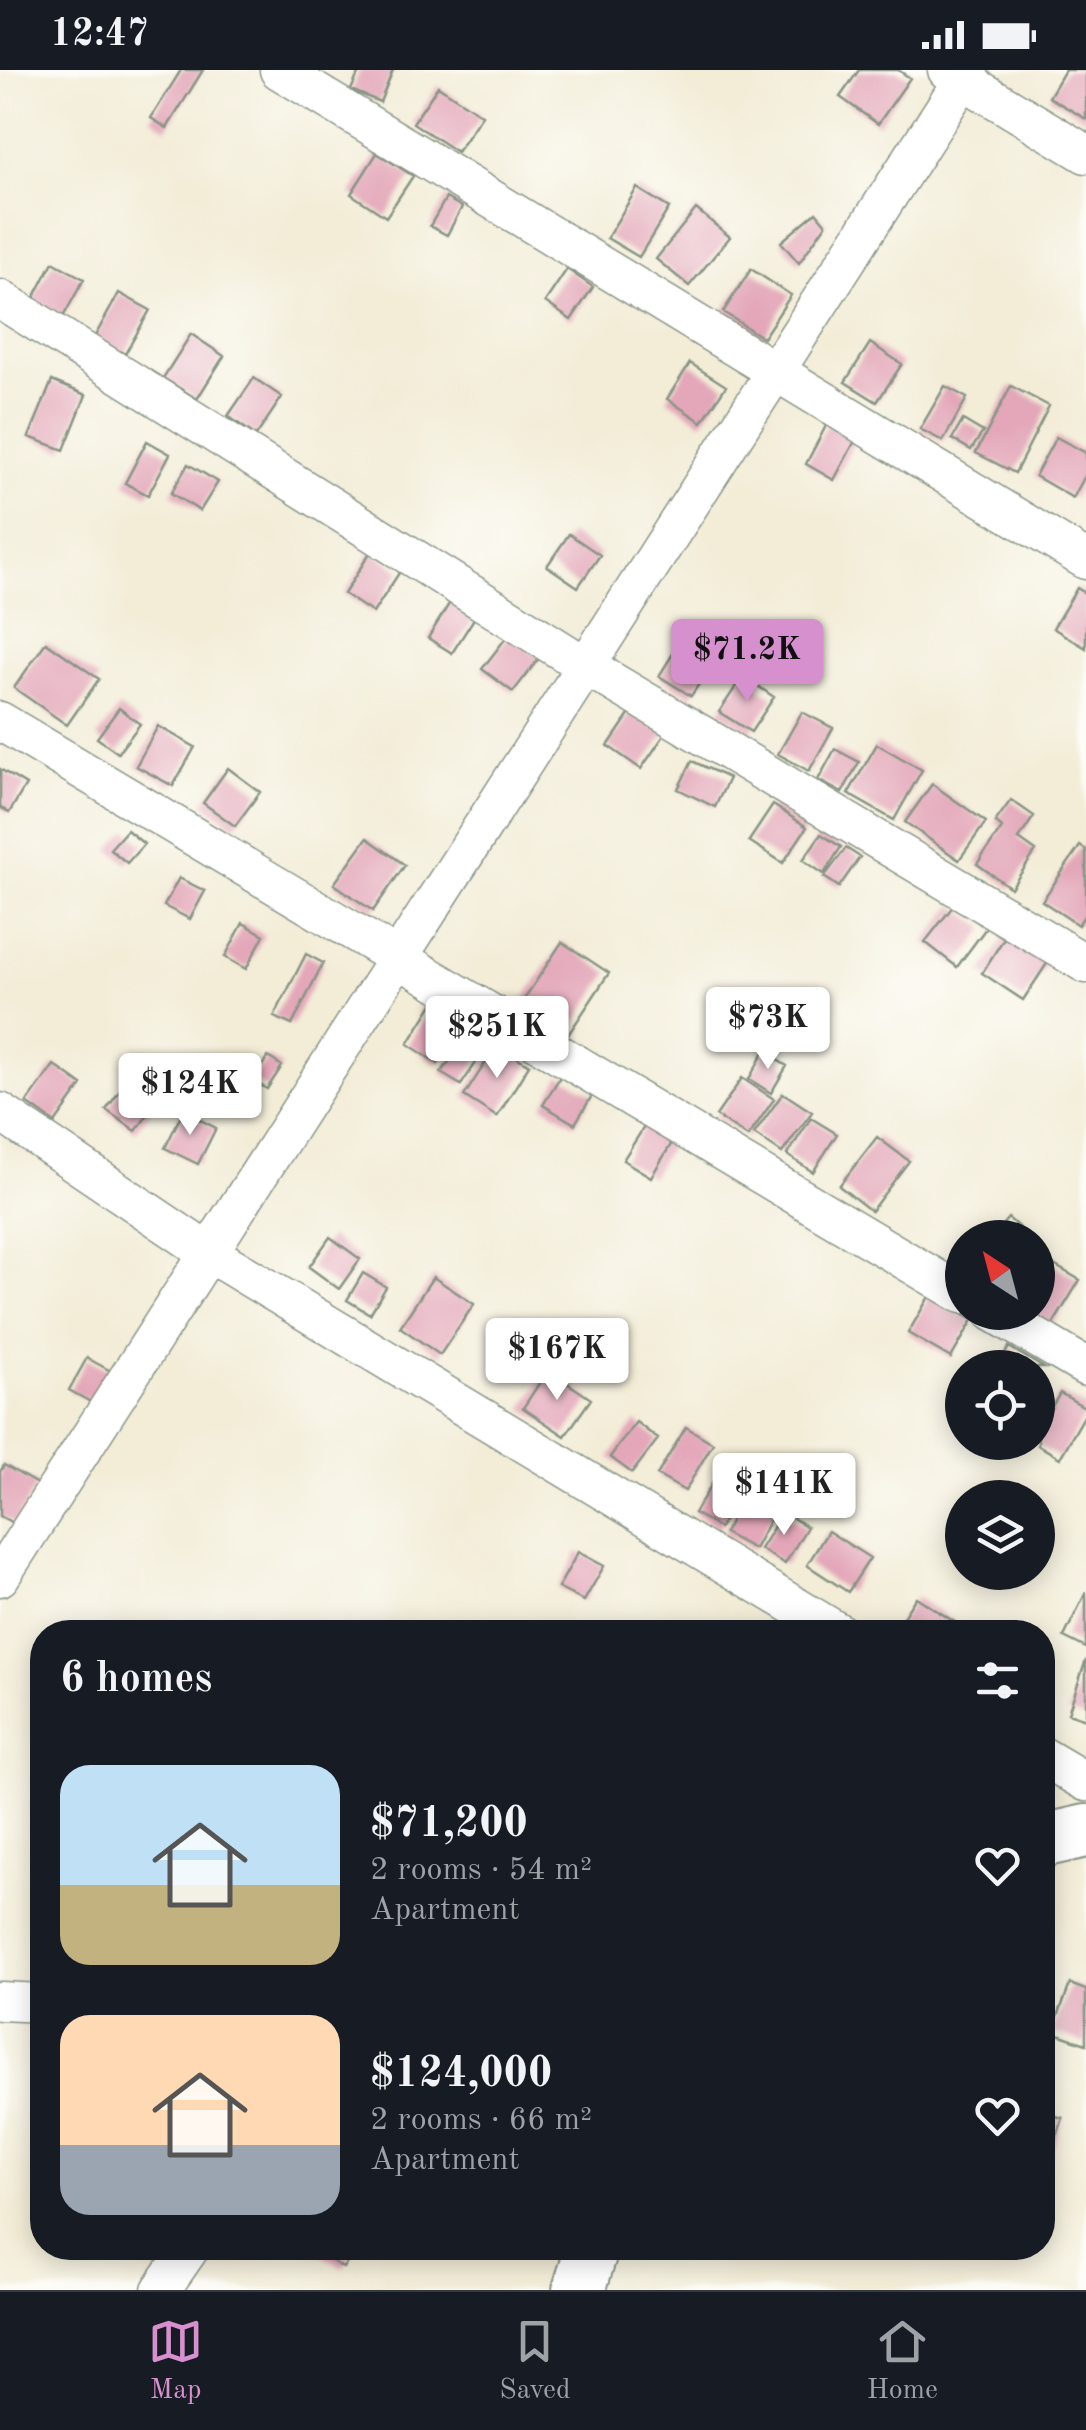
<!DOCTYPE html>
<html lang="en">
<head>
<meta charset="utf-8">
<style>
  body { margin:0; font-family:"Old Standard TT",serif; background:#20242c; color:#f1f3f6; height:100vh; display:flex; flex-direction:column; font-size:38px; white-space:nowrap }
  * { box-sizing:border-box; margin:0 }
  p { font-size:32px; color:#9ea1a6 }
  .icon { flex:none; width:55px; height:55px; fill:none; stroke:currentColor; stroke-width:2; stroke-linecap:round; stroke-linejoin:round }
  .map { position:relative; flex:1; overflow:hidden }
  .sheet { position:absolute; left:30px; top:1550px; width:1025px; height:640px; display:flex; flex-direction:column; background:#171b24; border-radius:40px; box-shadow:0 5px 25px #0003 }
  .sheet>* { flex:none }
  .needle { width:65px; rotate:324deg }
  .fabs { position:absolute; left:945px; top:1150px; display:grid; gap:20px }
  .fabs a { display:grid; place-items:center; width:110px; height:110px; border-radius:50%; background:#171b24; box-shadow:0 5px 25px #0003; font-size:50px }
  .price { position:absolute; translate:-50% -85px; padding:0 22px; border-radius:10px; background:#fff; color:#222; font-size:32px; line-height:65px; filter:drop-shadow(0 2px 5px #0008) }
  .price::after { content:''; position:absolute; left:50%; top:60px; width:30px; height:22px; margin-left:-15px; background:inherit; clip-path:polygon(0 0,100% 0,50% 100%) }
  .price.on { background:#d690ce; color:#111 }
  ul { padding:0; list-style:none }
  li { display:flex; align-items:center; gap:30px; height:250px; padding:0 30px }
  li span { display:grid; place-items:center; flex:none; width:280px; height:200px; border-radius:30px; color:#555 }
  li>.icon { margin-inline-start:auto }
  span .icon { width:120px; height:120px; fill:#fffc; stroke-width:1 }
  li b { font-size:42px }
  h2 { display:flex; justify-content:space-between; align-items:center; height:120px; padding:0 30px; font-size:42px }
  .status { display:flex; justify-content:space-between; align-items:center; height:70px; padding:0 50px; background:#171b24; direction:ltr }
  .status svg { height:28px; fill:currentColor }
  .tab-bar { display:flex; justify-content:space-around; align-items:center; height:140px; border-top:2px solid #363941; background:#171b24; font-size:28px; color:#9ea1a6 }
  .tab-bar a { display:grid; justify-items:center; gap:5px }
  .tab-bar .on { color:#d690ce }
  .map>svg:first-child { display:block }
</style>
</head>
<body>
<div class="status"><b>12:47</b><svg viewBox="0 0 49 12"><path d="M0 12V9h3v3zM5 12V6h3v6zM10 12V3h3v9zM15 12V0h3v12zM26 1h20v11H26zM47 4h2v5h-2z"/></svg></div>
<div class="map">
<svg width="1086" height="2220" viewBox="0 0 1086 2220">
  <rect width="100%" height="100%" fill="#fdfcf7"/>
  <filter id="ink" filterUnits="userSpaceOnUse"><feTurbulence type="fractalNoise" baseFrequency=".01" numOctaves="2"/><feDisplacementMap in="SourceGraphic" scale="20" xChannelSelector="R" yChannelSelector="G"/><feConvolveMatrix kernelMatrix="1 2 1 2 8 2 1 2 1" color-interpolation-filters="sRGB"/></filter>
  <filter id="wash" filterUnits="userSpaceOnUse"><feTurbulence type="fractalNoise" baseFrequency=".0048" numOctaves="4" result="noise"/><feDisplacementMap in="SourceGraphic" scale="40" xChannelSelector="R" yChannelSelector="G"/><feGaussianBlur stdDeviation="2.25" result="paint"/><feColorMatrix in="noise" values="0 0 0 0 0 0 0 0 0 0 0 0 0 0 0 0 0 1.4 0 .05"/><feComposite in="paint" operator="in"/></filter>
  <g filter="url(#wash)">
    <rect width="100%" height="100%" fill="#f3edd8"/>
    <g id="blocks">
      <path fill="#e3a7b9" d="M181 0H203L167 58 151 48Z
        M360 0H393L380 32 351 20Z
        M859 0H898L910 8 878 54 840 27Z
        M1065 0H1086V49L1049 27Z
        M438 16 482 45 457 82 413 53Z
        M377 83 413 106 386 147 351 124Z
        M637 118 669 138 639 187 607 168Z
        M446 128 462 137 447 165 430 156Z
        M696 139 730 167 689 216 656 189Z
        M816 142 826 154 799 193 781 172Z
        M53 192 84 209 63 247 33 230Z
        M567 199 593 217 571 250 545 232Z
        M751 199 791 225 763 268 723 242Z
        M119 223 150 240 125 284 94 268Z
        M191 264 224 286 197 329 163 308Z
        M870 273 902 294 877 332 845 312Z
        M690 293 726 316 702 352 667 329Z
        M254 308 282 327 256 366 228 346Z
        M52 311 86 325 64 380 29 367Z
        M945 316 967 328 943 371 920 359Z
        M1011 316 1049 336 1015 403 976 383Z
        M963 350 983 362 971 380 952 369Z
        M827 354 856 369 834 410 806 394Z
        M1056 367 1086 383V404L1073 428 1035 406Z
        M147 371 170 384 148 425 125 413Z
        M188 394 218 412 200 441 171 423Z
        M569 464 600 485 578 517 547 496Z
        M371 481 401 500 373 543 344 524Z
        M1077 518 1086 524V578L1053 558Z
        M452 529 477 544 452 583 428 568Z
        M687 561 720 582 691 626 659 606Z
        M509 564 540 587 513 622 482 599Z
        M46 572 99 609 67 655 14 618Z
        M743 606 774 627 751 662 719 642Z
        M119 638 140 654 118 683 97 668Z
        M633 639 667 661 641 699 608 676Z
        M802 642 833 658 809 701 778 684Z
        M158 656 195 677 173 716 136 696Z
        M877 674 922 700 894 750 848 724Z
        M835 679 859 692 842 723 818 710Z
        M692 691 729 708 715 737 678 719Z
        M228 698 260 722 235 756 203 733Z
        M0 699 26 715 9 743 0 737Z
        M932 714 986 752 959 790 905 752Z
        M1011 730 1034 746 1019 769 1036 781 1011 818 977 794 1002 758 995 752Z
        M773 735 807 757 783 793 749 771Z
        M127 760 144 774 127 793 110 779Z
        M821 764 841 777 824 804 803 790Z
        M367 768 405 795 373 841 334 814Z
        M1080 776 1086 780V843L1078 855 1042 831Z
        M846 778 860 787 839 817 824 807Z
        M179 808 205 821 190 849 164 836Z
        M954 835 986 858 957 897 925 872Z
        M243 853 264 865 246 899 225 887Z
        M1006 865 1048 892 1023 930 982 903Z
        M562 872 609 903 564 971 517 940Z
        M306 884 323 893 292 955 274 947Z
        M435 931 466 950 438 994 408 974Z
        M497 975 529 995 497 1047 464 1026Z
        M459 977 478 990 461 1015 441 1003Z
        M764 982 787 996 771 1023 749 1009Z
        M268 987 282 996 267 1019 252 1010Z
        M54 995 82 1015 55 1053 27 1033Z
        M134 1001 164 1022 136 1061 106 1040Z
        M561 1005 593 1024 575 1054 543 1035Z
        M742 1008 774 1029 748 1067 716 1046Z
        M783 1023 812 1042 782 1083 754 1064Z
        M183 1041 216 1058 198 1094 165 1078Z
        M811 1048 837 1064 813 1102 787 1085Z
        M644 1057 672 1073 651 1107 623 1090Z
        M877 1067 909 1091 871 1141 839 1116Z
        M1008 1148 1031 1168H991Z
        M330 1167 360 1189 339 1219 309 1197Z
        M1054 1195 1080 1210 1052 1256 1032 1242H1038V1222Z
        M363 1203 386 1217 370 1244 347 1230Z
        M433 1207 474 1234 440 1285 400 1257Z
        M930 1225 973 1250 951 1288 908 1263Z
        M1009 1277 1044 1298H997Z
        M87 1288 118 1305 100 1337 69 1320Z
        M548 1300 591 1329 565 1366 523 1338Z
        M1060 1323 1086 1338V1343L1060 1388 1038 1375V1360Z
        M636 1352 658 1369 632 1403 610 1387Z
        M686 1357 713 1373 685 1421 657 1405Z
        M4 1395 37 1414 15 1454 0 1446V1402Z
        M720 1401 745 1417 719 1458 694 1443Z
        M745 1424 775 1440 754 1479 724 1463Z
        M783 1442 807 1457 785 1494 760 1479Z
        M828 1461 870 1488 848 1522 807 1495Z
        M578 1482 604 1496 584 1531 558 1518Z
        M1086 1522V1578L1064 1567Z
        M916 1527 970 1562H897L894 1561Z
        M1086 1590V1649L1068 1643Z
        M1070 1914 1086 1920V1974L1052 1962Z
        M1042 2042 1063 2048 1043 2109H1042Z
        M310 2178H356L343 2198Z"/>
    </g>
  </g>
  <g filter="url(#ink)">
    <use href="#blocks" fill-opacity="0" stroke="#899586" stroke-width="2.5"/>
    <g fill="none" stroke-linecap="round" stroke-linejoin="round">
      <defs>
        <path id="street" d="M279 0 1086 490
          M947 0 1086 84
          M0 229 586 596 1086 894
          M0 651 962 1224
          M0 1042 209 1183 838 1562
          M993 1242 1086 1297
          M0 1507 969 0
          M1042 1686 1086 1712
          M0 1931 42 1933
          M161 2220 190 2178"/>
        <path id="secondary" d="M1042 1771 1086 1761
          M579 2220 592 2178"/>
      </defs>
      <use href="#street" stroke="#899586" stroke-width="41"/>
      <use href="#secondary" stroke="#899586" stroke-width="56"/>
      <use href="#street" stroke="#fff" stroke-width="38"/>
      <use href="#secondary" stroke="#fff" stroke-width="52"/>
    </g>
  </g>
</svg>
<div class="fabs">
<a><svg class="needle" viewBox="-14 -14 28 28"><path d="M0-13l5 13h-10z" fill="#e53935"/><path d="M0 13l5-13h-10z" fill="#9ea1a6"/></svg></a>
<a><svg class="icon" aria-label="locate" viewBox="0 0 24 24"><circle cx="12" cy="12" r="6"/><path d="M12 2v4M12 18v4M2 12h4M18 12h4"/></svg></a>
<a><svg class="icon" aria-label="layers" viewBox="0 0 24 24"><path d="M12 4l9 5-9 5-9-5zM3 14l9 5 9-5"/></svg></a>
</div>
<b class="price on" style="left:747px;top:634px">$71.2K</b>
<b class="price" style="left:768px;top:1002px">$73K</b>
<b class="price" style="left:497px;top:1011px">$251K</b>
<b class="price" style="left:190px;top:1068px">$124K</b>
<b class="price" style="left:557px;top:1333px">$167K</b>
<b class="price" style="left:784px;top:1468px">$141K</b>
<section class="sheet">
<h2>6 homes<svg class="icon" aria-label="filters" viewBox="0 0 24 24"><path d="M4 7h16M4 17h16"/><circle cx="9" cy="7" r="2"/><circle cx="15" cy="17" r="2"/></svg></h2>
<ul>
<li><span style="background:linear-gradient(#bfe0f5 60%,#c2b280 0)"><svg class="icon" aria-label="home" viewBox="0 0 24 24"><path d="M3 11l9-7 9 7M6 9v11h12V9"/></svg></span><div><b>$71,200</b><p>2 rooms · 54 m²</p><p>Apartment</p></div><svg class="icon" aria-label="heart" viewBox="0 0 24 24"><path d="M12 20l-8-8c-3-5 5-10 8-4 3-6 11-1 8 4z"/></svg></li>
<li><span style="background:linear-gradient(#ffd9b3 65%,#9aa5b1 0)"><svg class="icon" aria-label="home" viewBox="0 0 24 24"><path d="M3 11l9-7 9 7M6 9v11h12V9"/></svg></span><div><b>$124,000</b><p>2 rooms · 66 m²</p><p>Apartment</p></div><svg class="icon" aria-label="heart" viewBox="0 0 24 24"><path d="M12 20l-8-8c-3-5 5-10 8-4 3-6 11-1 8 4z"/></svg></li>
</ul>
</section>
</div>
<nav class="tab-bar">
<a class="on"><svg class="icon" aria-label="map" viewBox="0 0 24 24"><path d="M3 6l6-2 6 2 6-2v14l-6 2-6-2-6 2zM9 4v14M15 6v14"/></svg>Map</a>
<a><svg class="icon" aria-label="saved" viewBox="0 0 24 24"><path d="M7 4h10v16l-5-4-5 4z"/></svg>Saved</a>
<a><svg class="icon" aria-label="home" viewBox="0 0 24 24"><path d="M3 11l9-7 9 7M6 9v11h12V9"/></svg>Home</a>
</nav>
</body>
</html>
